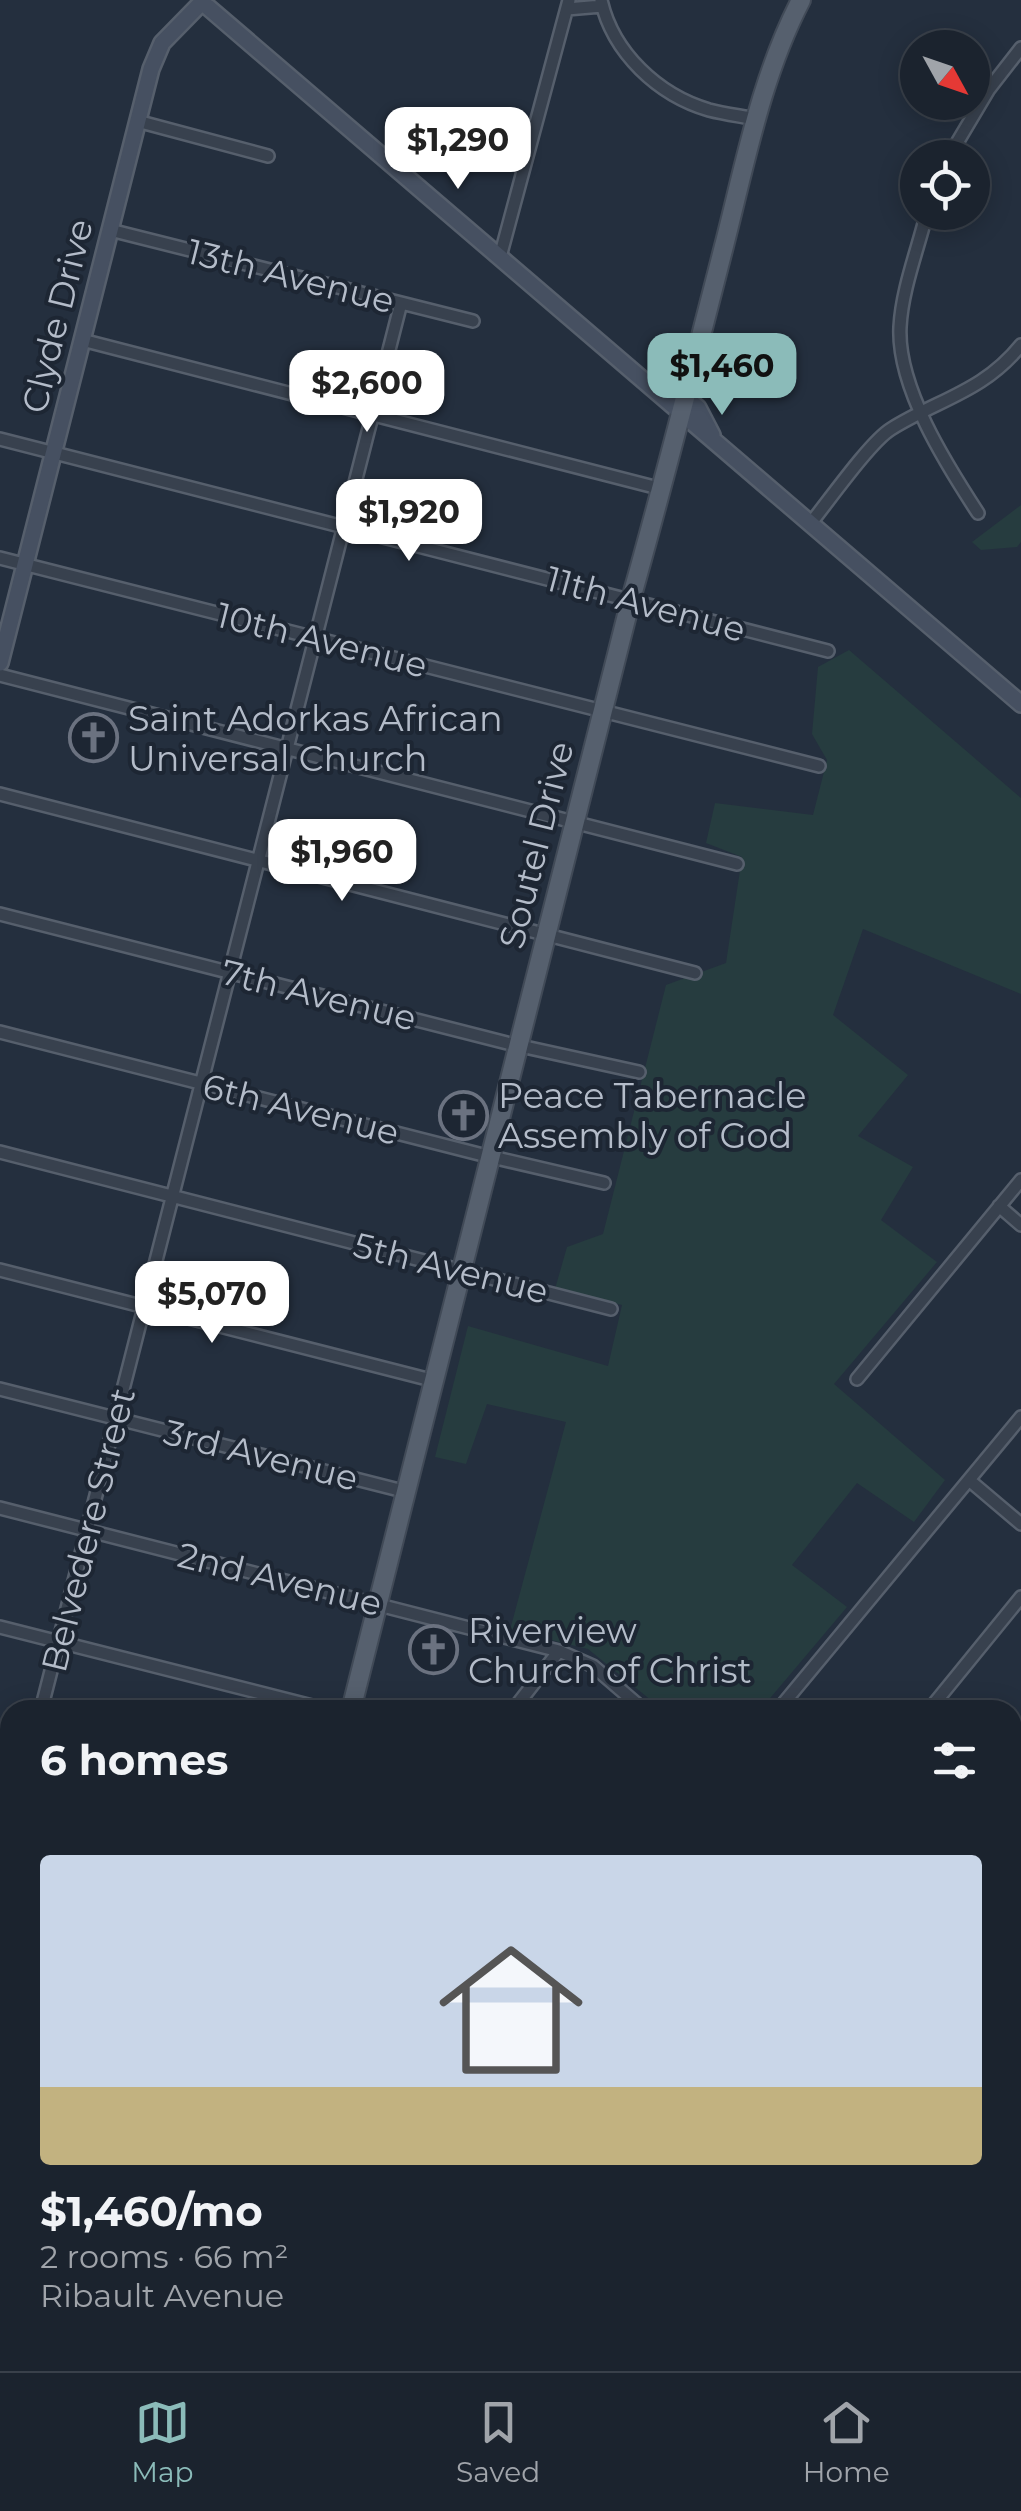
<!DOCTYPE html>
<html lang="en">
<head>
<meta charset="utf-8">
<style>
  body { margin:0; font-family:Montserrat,sans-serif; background:#242b36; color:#f1f3f6; height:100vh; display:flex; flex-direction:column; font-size:38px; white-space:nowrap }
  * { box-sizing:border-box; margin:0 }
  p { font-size:32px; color:#a0a4aa }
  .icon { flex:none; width:55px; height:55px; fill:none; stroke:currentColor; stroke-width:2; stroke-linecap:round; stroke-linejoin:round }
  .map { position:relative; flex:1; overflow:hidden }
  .panel { position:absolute; left:0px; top:1700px; width:1022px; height:672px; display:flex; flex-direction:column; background:#1b232e; border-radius:30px 30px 0 0; box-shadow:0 5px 25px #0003,0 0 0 2px #39404a }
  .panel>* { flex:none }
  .needle { width:65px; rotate:130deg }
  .fabs { position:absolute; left:900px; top:30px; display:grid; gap:20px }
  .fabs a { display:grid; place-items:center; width:90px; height:90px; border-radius:50%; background:#1b232e; box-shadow:0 5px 25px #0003,0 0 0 2px #39404a; font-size:50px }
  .price { position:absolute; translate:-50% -85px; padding:0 22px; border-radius:20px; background:#fff; color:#222; font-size:32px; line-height:65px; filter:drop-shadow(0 2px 5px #0008) }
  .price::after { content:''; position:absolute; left:50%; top:60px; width:30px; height:22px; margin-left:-15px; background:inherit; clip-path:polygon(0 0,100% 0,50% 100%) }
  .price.selected { background:#8bbbb9; color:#111 }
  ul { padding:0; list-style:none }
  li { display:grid; align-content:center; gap:20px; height:530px; padding:0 40px }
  li span { display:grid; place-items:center; height:310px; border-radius:10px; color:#555 }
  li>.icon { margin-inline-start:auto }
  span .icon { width:180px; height:180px; fill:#fffc; stroke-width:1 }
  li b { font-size:42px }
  h2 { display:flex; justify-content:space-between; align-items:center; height:120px; padding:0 40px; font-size:42px }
  .dock { display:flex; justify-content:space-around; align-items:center; height:140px; border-top:2px solid #39404a; background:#1b232e; font-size:28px; color:#a0a4aa }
  .dock a { display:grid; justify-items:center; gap:5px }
  .dock .selected { color:#8bbbb9 }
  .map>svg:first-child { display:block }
</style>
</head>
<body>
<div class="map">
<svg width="1021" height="2371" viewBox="0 0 1021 2371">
  <rect width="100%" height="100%" fill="#242f3e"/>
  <path fill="#263c3f" d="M1021 505V542L1017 547 981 550 972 542Z
    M849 650 1021 798V994L863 929 833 1015 908 1075 858 1136 913 1167 881 1220 937 1262 834 1384 945 1480 914 1522 857 1483 792 1565 847 1607 760 1710H663L588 1649 510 1630 566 1422 487 1404 466 1464 435 1457 468 1326 608 1366 622 1305 555 1289 567 1247 603 1234 666 985 726 963 742 857 706 843 715 803 813 815 827 760 812 734 818 667Z
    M1013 2093 1021 2101V2371H679L677 2363 1012 2362Z"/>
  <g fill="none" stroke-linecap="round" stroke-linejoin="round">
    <defs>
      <path id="street" d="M601 0C613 53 658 95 709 110 724 114 741 116 756 119
        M567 9 602 6
        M137 121 268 156
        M948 158 989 89 1021 48
        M927 212C918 249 902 289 900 327 897 387 946 464 978 513
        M110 230 473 321
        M500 257 569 0
        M82 340 662 489
        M0 439 828 651
        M810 524C828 502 870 442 891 429 939 399 983 392 1021 345
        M0 558 819 766
        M0 675 737 864
        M0 794 695 973
        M0 914 507 1043 639 1072
        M0 1032 479 1154 604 1183
        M0 1152 611 1309
        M999 1206 1021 1225
        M0 1270 435 1381
        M857 1379 1021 1180
        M0 1389 407 1492
        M969 1480 1021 1524
        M0 1508 559 1651 593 1666 644 1710
        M0 1627 328 1710
        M41 1710 401 303
        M513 1710 559 1651
        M778 1710 1021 1417
        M929 1710 1021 1597
        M1012 1793 1021 1790
        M0 1870 10 1831
        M0 1988 10 1990
        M1012 2086 1021 2091
        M0 2106 10 2109
        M0 2226 10 2228
        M1012 2248 1021 2256
        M255 2362 265 2371
        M101 2371 108 2362"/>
      <path id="secondary" d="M202 2 1021 704
        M686 398 698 408 712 435
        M0 663 151 69 162 43 204 0
        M0 1736 10 1738
        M0 1753 10 1756
        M1012 1929 1021 1925"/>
      <path id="primary" d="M351 1710 631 599C664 482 694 364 724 246 745 164 761 77 801 0"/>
    </defs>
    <use href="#street" stroke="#565f6c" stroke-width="16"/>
    <use href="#secondary" stroke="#565f6c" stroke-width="20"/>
    <use href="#primary" stroke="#414a57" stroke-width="22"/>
    <use href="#street" stroke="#38414e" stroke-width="11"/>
    <use href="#secondary" stroke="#465061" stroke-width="15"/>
    <use href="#primary" stroke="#56606e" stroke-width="18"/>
  </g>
  <defs>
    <symbol id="church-ring" viewBox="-11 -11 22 22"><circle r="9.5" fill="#1d2633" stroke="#6b7280" stroke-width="1.5"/><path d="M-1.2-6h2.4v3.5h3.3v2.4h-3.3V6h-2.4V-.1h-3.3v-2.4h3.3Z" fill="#6b7280"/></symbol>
  </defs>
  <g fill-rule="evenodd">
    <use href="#church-ring" x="66" y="710" width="55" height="55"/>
    <use href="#church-ring" x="436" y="1088" width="55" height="55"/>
    <use href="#church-ring" x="406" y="1622" width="55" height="55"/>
  </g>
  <g text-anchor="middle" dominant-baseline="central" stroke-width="8" stroke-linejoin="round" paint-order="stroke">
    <g font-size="35" fill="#b4bcc9" stroke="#1d2633">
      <text transform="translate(291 276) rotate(14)">13th Avenue</text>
      <text transform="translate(57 316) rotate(-76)">Clyde Drive</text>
      <text transform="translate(646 604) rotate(15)">11th Avenue</text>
      <text transform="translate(322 640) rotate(14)">10th Avenue</text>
      <text transform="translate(536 845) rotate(-76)">Soutel Drive</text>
      <text transform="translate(319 995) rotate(14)">7th Avenue</text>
      <text transform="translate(301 1109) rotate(14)">6th Avenue</text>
      <text transform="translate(451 1268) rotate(14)">5th Avenue</text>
      <text transform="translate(261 1455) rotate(14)">3rd Avenue</text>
      <text transform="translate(88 1530) rotate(-76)">Belvedere Street</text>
      <text transform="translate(280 1579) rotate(14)">2nd Avenue</text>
    </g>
    <g font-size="35" fill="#b4bcc9" stroke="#1d2633" text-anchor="start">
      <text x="128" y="718">Saint Adorkas African<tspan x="128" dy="40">Universal Church</tspan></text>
      <text x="498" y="1095">Peace Tabernacle<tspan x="498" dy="40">Assembly of God</tspan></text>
      <text x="468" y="1630">Riverview<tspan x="468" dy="40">Church of Christ</tspan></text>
    </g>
  </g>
</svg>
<div class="fabs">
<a><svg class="needle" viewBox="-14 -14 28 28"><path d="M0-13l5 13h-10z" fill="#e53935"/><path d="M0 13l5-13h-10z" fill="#a0a4aa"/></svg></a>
<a><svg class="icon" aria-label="locate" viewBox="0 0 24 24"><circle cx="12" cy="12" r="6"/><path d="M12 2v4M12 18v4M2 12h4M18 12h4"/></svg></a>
</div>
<b class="price" style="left:458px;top:192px">$1,290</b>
<b class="price selected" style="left:722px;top:418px">$1,460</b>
<b class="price" style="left:367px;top:435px">$2,600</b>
<b class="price" style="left:409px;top:564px">$1,920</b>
<b class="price" style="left:342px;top:904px">$1,960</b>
<b class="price" style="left:212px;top:1346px">$5,070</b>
<section class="panel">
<h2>6 homes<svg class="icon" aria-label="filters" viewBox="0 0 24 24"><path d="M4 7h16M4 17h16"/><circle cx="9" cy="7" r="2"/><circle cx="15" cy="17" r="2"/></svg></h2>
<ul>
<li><span style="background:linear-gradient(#c9d6e8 75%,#c2b280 0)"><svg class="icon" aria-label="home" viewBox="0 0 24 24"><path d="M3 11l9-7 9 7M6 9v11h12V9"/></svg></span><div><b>$1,460/mo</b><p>2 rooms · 66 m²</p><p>Ribault Avenue</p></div></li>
</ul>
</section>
</div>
<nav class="dock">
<a class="selected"><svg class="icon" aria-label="map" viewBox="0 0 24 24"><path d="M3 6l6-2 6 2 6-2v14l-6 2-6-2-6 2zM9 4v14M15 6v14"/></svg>Map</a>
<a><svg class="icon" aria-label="saved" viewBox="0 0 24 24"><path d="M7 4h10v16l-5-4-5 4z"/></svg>Saved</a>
<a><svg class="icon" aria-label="home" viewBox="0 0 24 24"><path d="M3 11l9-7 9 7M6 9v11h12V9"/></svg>Home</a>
</nav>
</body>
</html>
